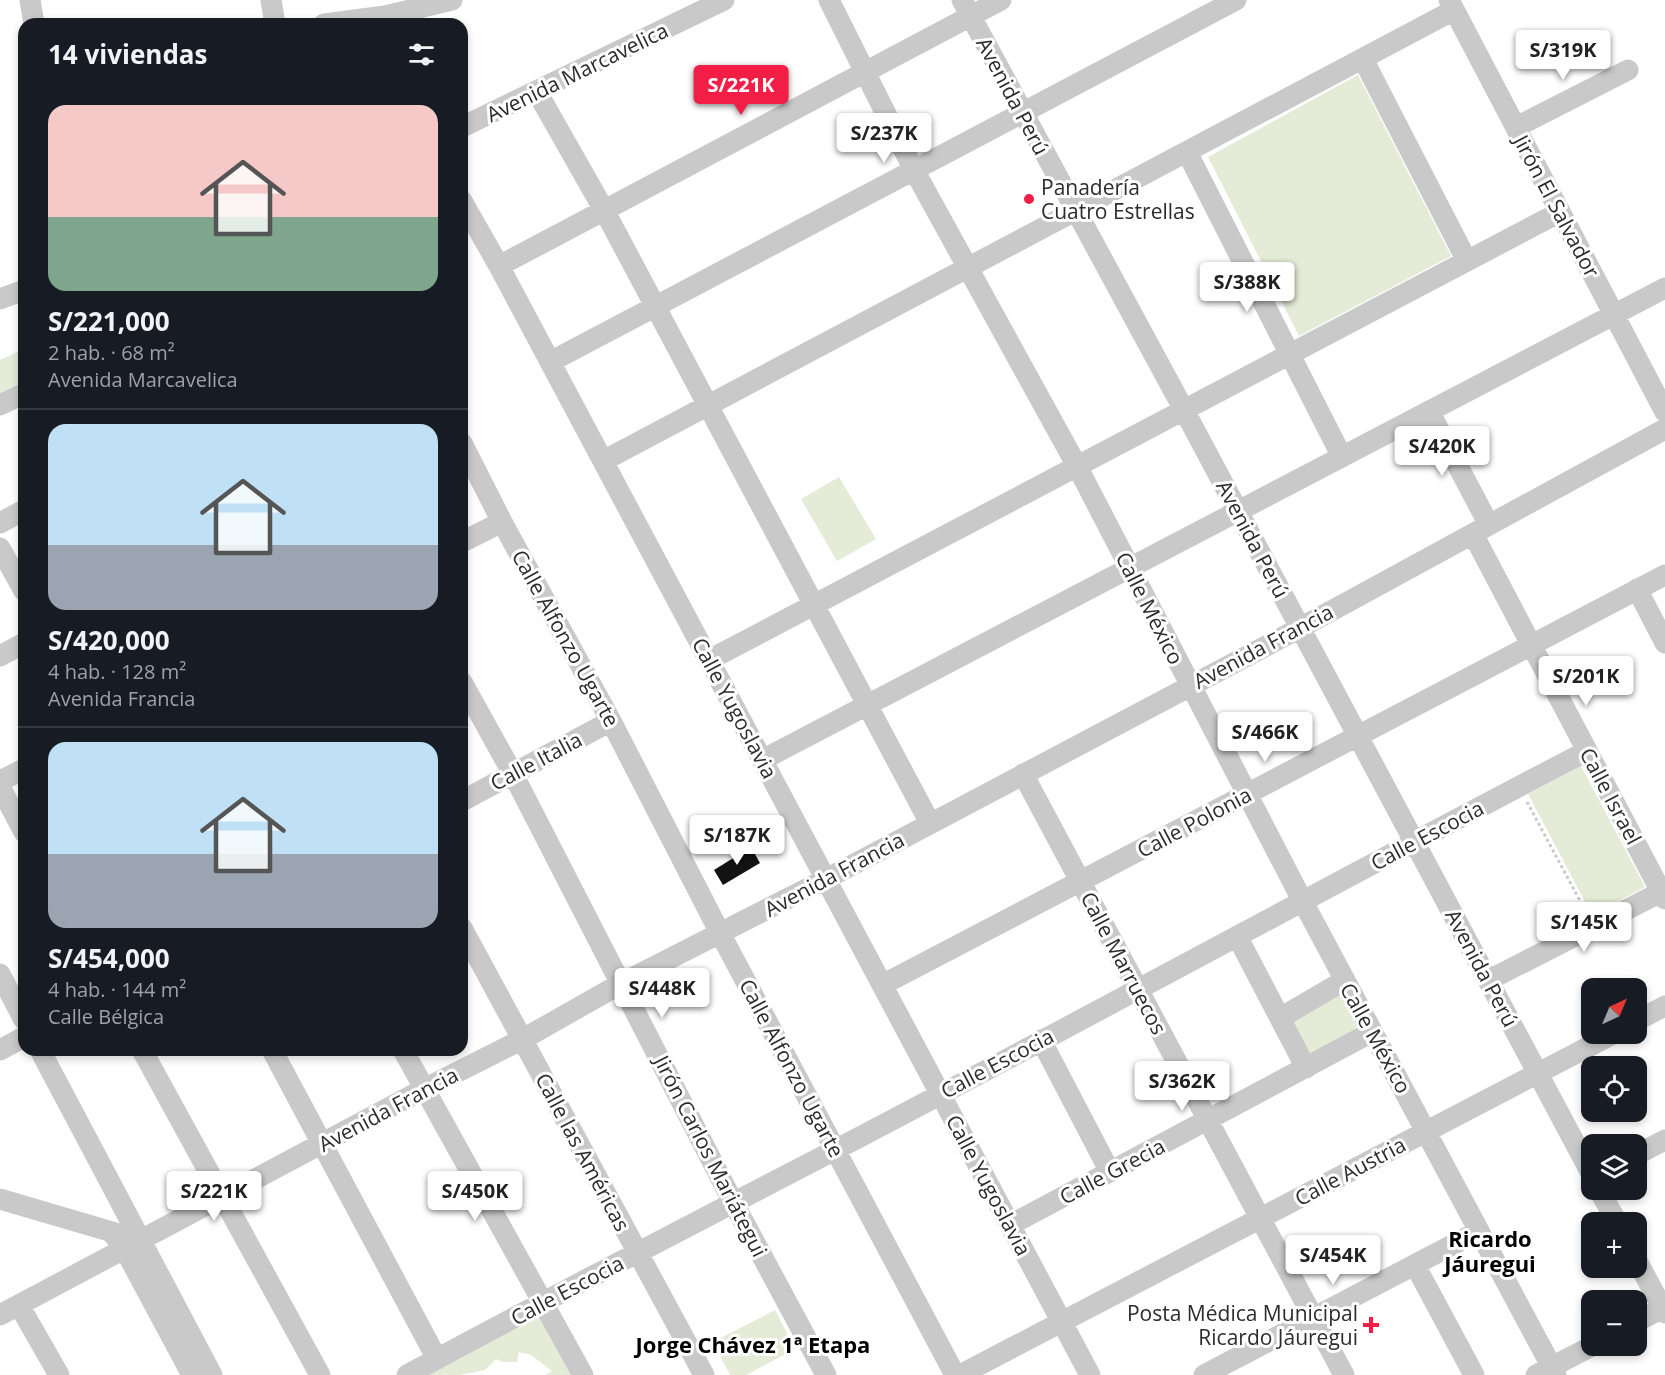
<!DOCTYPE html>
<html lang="es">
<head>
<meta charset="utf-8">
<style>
  body { margin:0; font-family:"Open Sans",sans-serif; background:#20242c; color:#f1f3f6; height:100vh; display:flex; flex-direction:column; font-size:22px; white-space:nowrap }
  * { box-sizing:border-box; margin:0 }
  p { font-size:20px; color:#9ea1a6 }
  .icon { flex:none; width:33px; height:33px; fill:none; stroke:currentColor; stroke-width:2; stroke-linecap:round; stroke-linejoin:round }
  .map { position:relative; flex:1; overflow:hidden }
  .side { position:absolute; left:18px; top:18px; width:450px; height:1038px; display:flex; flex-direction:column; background:#171b24; border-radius:18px; box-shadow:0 3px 9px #0003 }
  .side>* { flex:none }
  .needle { width:39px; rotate:44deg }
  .controls { position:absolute; left:1581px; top:978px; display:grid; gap:12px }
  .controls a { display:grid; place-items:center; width:66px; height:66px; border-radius:12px; background:#171b24; box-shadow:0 3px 9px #0003; font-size:30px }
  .price { position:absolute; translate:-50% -51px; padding:0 14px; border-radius:6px; background:#fff; color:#222; font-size:20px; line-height:39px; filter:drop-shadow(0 2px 3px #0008) }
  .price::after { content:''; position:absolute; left:50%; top:36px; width:18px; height:14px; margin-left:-9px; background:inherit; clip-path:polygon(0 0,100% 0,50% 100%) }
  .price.selected { background:#f21e46; color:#fff }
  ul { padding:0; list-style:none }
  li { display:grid; align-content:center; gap:12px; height:318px; padding:0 30px }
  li+li { border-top:2px solid #363941 }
  li span { display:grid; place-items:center; height:186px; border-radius:18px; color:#555 }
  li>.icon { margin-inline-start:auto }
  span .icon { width:108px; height:108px; fill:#fffc; stroke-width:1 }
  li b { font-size:26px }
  h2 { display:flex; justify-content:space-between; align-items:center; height:72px; padding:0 30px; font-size:26px }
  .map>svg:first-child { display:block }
</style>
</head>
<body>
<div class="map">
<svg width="1665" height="1375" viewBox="0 0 1665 1375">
  <rect width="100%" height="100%" fill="#fff"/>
  <path fill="#e4ebd7" d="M1358 75 1451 256 1299 336 1208 157Z
    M24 349V380L0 393V360Z
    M839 477 876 539 837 561 801 499Z
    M1581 766 1645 887 1592 915 1528 794Z
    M1342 986 1365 1029 1311 1059 1288 1015Z
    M542 1302 583 1375H545L552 1371 531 1355 519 1352 517 1362H503L496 1359 485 1370 460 1375H412Z
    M775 1310 795 1349 746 1375H730L713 1342Z"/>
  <path fill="#131313" d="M751 847 760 863 723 885 714 870Z"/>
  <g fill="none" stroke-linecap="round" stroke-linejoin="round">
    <path stroke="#c9c9c9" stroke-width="3" stroke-dasharray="3 3" stroke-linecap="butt" d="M1527 802 1586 912"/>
    <path stroke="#c9c9c9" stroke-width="21" d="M30 0 34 24
      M271 0 275 24
      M829 0 914 170 1077 466 1302 900 1556 1375
      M962 0 1184 410 1592 1175
      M1449 0 1665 412
      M324 24 385 16 452 0
      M1363 59 1467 261
      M537 92 604 210 930 823
      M462 127 724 0
      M1516 127 1628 70
      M1187 152 1342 457
      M462 201 499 266 1090 1375
      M499 266 1001 0
      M0 299 24 290
      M550 362 1236 0
      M0 405 24 393
      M1429 411 1489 525
      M462 443 502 522 611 721 720 933 955 1375
      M603 461 1454 10
      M0 523 24 510
      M1473 534 1665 899
      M462 542 502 522
      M0 548 24 591
      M1637 589 1665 643
      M0 656 24 643
      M709 660 1560 212
      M462 682 513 774 733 1202 826 1375
      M762 760 1665 288
      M1023 774 1344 1375
      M0 781 24 769
      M0 787 24 832
      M462 801 611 721
      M462 928 704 1375
      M1237 936 1306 1068
      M0 974 24 1020
      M1489 980 1661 892
      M882 985 1665 575
      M1280 1018 1345 980
      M1636 1021 1665 1006
      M1041 1040 1110 1172
      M0 1050 24 1037
      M40 1050 212 1375
      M142 1050 320 1375
      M272 1050 437 1359
      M403 1050 583 1375
      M1636 1155 1665 1140
      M1599 1190 1617 1222
      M0 1199 126 1236
      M1010 1225 1372 1032
      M113 1234 124 1248 192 1375
      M1636 1259 1665 1313
      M1415 1265 1474 1375
      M19 1305 59 1375
      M0 1315 424 1089 523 1039 622 983 826 879 1300 628 1665 429
      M1636 1322 1665 1307
      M407 1375C549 1298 692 1224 835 1150 1086 1019 1335 882 1587 751
      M960 1375 1613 1034
      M1204 1375 1479 1231
      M1536 1375 1592 1346"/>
  </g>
  <g fill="#f21e46" stroke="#fff" stroke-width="2">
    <circle cx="1029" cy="199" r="6"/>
    <path d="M1368 1316h6v6h6v6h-6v6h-6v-6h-6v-6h6z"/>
  </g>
  <g text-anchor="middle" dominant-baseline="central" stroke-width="6" stroke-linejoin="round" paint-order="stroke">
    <g font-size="21" fill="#2c2c2c" stroke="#fff">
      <text transform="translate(577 72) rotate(-26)">Avenida Marcavelica</text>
      <text transform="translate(1013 96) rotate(62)">Avenida Perú</text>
      <text transform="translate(1557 206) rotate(62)">Jirón El Salvador</text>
      <text transform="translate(1253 539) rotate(62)">Avenida Perú</text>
      <text transform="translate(1150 608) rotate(63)">Calle México</text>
      <text transform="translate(566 638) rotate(61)">Calle Alfonzo Ugarte</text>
      <text transform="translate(1263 646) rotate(-28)">Avenida Francia</text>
      <text transform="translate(735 708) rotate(62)">Calle Yugoslavia</text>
      <text transform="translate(536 761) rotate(-28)">Calle Italia</text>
      <text transform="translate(1611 796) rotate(62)">Calle Israel</text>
      <text transform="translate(1194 822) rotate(-28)">Calle Polonia</text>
      <text transform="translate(1427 835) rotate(-28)">Calle Escocia</text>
      <text transform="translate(834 874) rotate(-28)">Avenida Francia</text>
      <text transform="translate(1124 963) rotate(62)">Calle Marruecos</text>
      <text transform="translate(1482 968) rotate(62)">Avenida Perú</text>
      <text transform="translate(1376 1038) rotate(61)">Calle México</text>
      <text transform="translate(997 1063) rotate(-28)">Calle Escocia</text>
      <text transform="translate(792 1068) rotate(62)">Calle Alfonzo Ugarte</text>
      <text transform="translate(388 1109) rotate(-28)">Avenida Francia</text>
      <text transform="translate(583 1152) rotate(62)">Calle las Américas</text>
      <text transform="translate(711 1156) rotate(63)">Jirón Carlos Mariátegui</text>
      <text transform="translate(1112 1171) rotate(-28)">Calle Grecia</text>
      <text transform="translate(1350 1171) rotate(-28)">Calle Austria</text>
      <text transform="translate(989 1185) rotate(62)">Calle Yugoslavia</text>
      <text transform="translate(567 1290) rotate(-28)">Calle Escocia</text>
    </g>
    <g font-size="21" fill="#2c2c2c" stroke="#fff" text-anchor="start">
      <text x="1041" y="187">Panadería<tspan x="1041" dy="24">Cuatro Estrellas</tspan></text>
      <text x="1358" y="1313" text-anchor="end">Posta Médica Municipal<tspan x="1358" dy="24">Ricardo Jáuregui</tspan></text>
    </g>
    <g font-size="22" font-weight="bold" fill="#000" stroke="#fff">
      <text x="1490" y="1238">Ricardo<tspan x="1490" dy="25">Jáuregui</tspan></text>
      <text x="753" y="1344">Jorge Chávez 1ª Etapa</text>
    </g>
  </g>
</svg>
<div class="controls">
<a><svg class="needle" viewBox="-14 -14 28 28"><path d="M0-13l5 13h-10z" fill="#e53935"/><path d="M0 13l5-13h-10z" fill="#9ea1a6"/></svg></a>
<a><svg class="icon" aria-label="locate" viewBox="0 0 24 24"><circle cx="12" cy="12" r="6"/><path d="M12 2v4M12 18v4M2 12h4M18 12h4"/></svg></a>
<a><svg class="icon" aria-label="layers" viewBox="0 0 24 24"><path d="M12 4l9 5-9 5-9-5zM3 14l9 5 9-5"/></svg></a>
<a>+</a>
<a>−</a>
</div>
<b class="price" style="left:1563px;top:81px">S/319K</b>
<b class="price selected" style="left:741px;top:116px">S/221K</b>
<b class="price" style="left:884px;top:164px">S/237K</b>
<b class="price" style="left:1247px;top:313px">S/388K</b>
<b class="price" style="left:1442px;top:477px">S/420K</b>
<b class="price" style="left:1586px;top:707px">S/201K</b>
<b class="price" style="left:1265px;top:763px">S/466K</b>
<b class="price" style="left:737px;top:866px">S/187K</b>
<b class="price" style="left:1584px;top:953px">S/145K</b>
<b class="price" style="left:662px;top:1019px">S/448K</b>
<b class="price" style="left:1182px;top:1112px">S/362K</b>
<b class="price" style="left:214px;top:1222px">S/221K</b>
<b class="price" style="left:475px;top:1222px">S/450K</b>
<b class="price" style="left:1333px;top:1286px">S/454K</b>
<section class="side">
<h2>14 viviendas<svg class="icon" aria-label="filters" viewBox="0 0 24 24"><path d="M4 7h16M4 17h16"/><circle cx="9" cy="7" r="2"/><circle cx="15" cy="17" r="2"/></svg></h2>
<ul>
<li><span style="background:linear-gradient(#f6c9c9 60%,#7fa58c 0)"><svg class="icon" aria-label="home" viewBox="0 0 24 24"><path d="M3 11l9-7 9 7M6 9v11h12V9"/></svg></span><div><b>S/221,000</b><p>2 hab. · 68 m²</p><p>Avenida Marcavelica</p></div></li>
<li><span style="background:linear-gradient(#bfe0f5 65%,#9aa5b1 0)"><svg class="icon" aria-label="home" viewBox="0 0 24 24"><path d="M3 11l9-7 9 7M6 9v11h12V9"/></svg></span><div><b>S/420,000</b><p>4 hab. · 128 m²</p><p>Avenida Francia</p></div></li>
<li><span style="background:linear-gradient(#bfe0f5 60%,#9aa5b1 0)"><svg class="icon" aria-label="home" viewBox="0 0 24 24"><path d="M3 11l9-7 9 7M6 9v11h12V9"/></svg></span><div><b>S/454,000</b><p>4 hab. · 144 m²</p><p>Calle Bélgica</p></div></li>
</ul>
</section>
</div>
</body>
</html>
